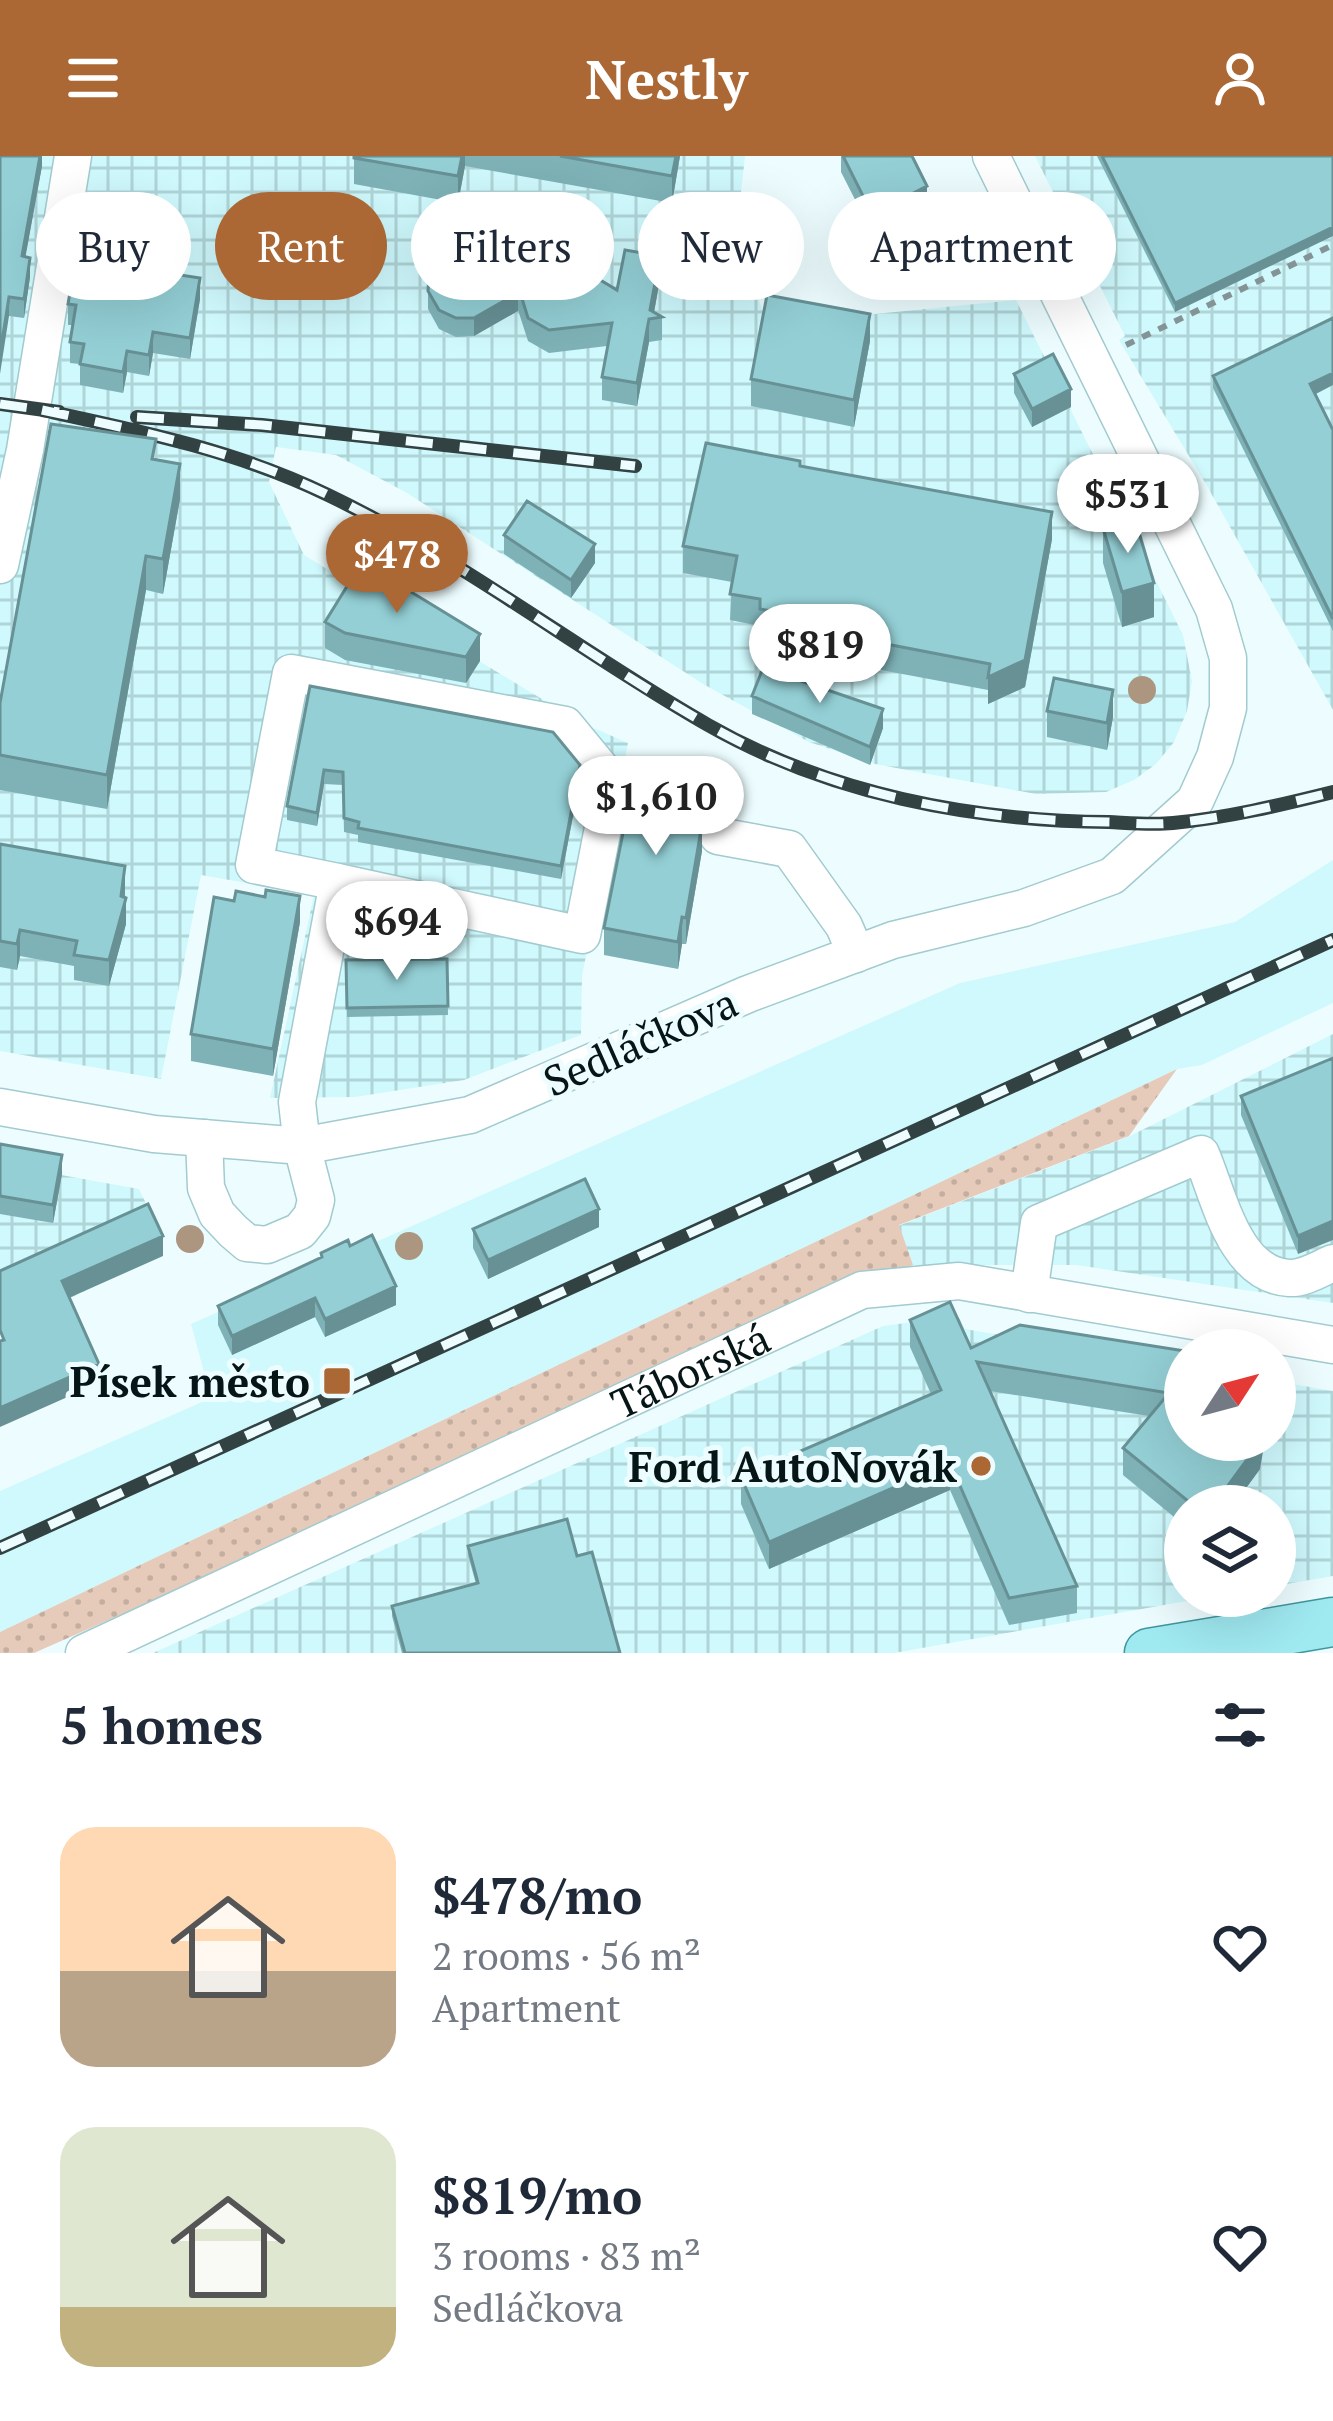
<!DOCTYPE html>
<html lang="en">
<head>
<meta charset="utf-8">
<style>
  body { margin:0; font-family:"PT Serif",serif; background:#f6f6f7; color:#1f2937; height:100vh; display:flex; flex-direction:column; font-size:45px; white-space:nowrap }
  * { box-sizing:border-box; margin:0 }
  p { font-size:39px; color:#747a83 }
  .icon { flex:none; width:66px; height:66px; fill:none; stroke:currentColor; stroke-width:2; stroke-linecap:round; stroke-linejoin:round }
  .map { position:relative; height:1497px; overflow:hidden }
  .details { display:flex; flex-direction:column; background:#fff; flex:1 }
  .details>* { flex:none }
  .top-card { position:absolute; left:36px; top:36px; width:1263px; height:108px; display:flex; gap:24px }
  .needle { width:78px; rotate:54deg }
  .tools { position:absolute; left:1164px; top:1173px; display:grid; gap:24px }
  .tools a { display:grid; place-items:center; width:132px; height:132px; border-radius:50%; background:#fff; box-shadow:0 12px 48px #0002; font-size:60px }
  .price { position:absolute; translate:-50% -102px; padding:0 27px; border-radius:42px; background:#fff; color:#222; font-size:39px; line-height:78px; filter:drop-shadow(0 3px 6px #0008) }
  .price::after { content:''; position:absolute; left:50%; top:72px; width:36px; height:27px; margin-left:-18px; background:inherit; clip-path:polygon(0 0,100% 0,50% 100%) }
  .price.selected { background:#ab6835; color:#fff }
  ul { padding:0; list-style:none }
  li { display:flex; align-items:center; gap:36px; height:300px; padding:0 60px }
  li span { display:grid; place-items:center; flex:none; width:336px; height:240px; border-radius:36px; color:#555 }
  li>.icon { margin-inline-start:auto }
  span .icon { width:144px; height:144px; fill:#fffc; stroke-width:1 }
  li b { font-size:51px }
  h2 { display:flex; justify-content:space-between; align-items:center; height:144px; padding:0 60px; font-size:51px }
  .chip { padding:0 42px; border-radius:54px; background:#fff; box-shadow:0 12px 48px #0002; font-size:42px; line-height:108px }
  .chip.selected { background:#ab6835; color:#fff }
  header { display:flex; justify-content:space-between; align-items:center; height:156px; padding:0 60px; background:#ab6835; color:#fff; font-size:54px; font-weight:800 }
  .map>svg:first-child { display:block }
</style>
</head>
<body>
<header><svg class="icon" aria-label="menu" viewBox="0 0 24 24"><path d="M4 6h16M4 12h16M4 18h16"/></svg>Nestly<svg class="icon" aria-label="person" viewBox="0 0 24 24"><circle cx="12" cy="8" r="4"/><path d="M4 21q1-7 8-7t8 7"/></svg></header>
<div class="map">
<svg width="1333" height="1497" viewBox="0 0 1333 1497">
  <defs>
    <pattern id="industrial-grid" width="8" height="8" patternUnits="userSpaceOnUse" patternTransform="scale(3)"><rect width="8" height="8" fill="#cff9fd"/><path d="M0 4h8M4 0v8" fill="none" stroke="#b0d5d8"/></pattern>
    <pattern id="grass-dots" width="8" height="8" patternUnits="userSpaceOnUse" patternTransform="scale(3)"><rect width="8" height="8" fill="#e6cbba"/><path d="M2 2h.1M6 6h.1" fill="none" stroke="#c4ae9f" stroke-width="1.8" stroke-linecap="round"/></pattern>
  </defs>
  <rect width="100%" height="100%" fill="#edfdff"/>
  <path fill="#cff9fd" d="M1333 704V847L1202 909 1177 913 0 1476V1335L211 1242 191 1168 960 827 1235 766Z"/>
  <path fill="url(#industrial-grid)" d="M0 0H745L739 55 749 118 767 166 811 153 875 158 1016 144 1183 479 1192 525 1187 555 1174 586 1156 608 1134 624 1106 636 1036 638 875 608 809 586 703 528 407 337 336 299 276 291 269 326 304 399 580 566 628 587 582 820 581 879 464 924 355 941 270 942 314 739 201 719 161 923 0 895Z
    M1035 0H1333V554L1207 330 1119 184 1125 180Z
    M1333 878V1147L1076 1109H913L898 1070 1130 980Z
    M0 1008 139 1033 158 1072 161 1098 0 1176Z
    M958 1160 965 1173 1185 1210V1284H1275V1225L1333 1235V1420L1275 1430V1350H1185V1440H1215L894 1497H153L883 1170Z"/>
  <path fill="url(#grass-dots)" d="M1177 913 1129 980 899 1069 913 1109 34 1497H0V1476Z"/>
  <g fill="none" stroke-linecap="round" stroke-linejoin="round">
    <defs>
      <g id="minor">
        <path d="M0 409 25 294 73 0"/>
        <path d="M718 680 789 693 844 770 856 798"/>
        <path d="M0 951 154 978 302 990 470 959 748 838 893 784 1024 752 1112 720 1195 645 1215 601 1228 552V502L1214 453 991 0"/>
        <path d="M204 982 206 1032 217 1058 233 1075 247 1087 267 1089 300 1075 312 1060 316 1044 302 990 297 946 338 726 582 779 612 626 565 569 291 517 254 709 338 726"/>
        <path d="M1029 1138 1039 1067 1201 998C1219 1040 1234 1119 1289 1122 1304 1123 1319 1113 1333 1107"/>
        <path id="s1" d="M84 1497 862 1134 959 1125 1333 1189"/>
      </g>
      <path id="major" d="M1149 1497 1333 1466"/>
    </defs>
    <use href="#minor" stroke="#a2cbcf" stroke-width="39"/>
    <use href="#major" stroke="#40969e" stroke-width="51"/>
    <path stroke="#849496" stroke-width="6" stroke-dasharray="9 9" stroke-linecap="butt" d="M1126 189 1333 89"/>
    <use href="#minor" stroke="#fff" stroke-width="36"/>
    <use href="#major" stroke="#9fe9f1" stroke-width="48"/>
    <defs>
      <path id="rail" d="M0 248 59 256
        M42 254C140 275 238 295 328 339 462 403 580 496 708 569 829 638 972 665 1109 666 1130 667 1152 669 1173 667 1226 662 1281 649 1333 636
        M137 261 262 269 635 310
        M0 1392 1333 784"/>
    </defs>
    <use href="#rail" stroke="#324243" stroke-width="14"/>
    <use href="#rail" stroke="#edfdff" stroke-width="9" stroke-dasharray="27" stroke-linecap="butt"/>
  </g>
  <g fill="#ac9680">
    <circle cx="1142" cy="534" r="14"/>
    <circle cx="190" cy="1083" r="14"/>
    <circle cx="409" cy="1090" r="14"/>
  </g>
  <path fill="#7eb2b7" d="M0 0H42V10L25 101 30 121 24 162 9 160Z
    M354 0H680L672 47 465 10 458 47 354 28Z
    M841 0H912L927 48 872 77 841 16Z
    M1097 0H1333L1175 156Z
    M159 87 171 110 170 117 200 143 190 203 153 197 149 220 127 216 123 237 80 229V208L70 207V186L72 169H68V148L104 114Z
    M516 123 617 134 660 123 654 156 662 161V184L649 186 637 250 602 244V221L607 190 549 197 528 185 518 154 474 180 456 181 439 173 428 153V135L516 134Z
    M870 185 854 271 751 250V223Z
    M1014 218 1071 251 1032 271 1014 237Z
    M1213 220 1315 238 1333 274V475L1213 232Z
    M156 303 180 343 163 438 146 434 107 653 0 634V547Z
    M800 310 1052 383 1025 531 988 548V534L881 514V503L760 480V470L730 464 732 426 683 417V390Z
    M1103 372 1154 461 1122 471 1103 407Z
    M504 379 595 407 571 442 504 398Z
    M325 466 480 505 466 527 345 504 325 492Z
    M310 530 580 623 561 723 358 686V679L344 676 343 629 324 628 317 670 287 664V650Z
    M752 540 883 572 870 609 752 558Z
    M1047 555 1113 561 1107 594 1047 581Z
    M709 657 701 667 702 695 686 788H682L678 813 604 799V772Z
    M0 688 125 736 126 768 109 830 74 824V810L20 800 17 814 0 811Z
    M300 766 273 920 191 905V878Z
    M447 803 448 859 347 861 346 804Z
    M1333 902 1298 1098 1241 959V940Z
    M0 988 62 1018 53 1067 0 1058Z
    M599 1071 488 1123 473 1092V1073Z
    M350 1090 396 1149 325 1181 315 1161 232 1199 218 1169V1150L321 1102V1097Z
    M910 1164 971 1192 1185 1195 1260 1313 1233 1350H1185V1370L1123 1319V1292L1149 1260 990 1235 1077 1430V1457L1009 1469 950 1334 769 1413 741 1348V1321L931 1238 910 1191Z
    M468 1390 577 1400 620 1497H402L392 1460V1450L476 1428 468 1399Z"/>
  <path fill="#679195" d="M40 0H42V10L22 120V100Z
    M462 0H465V10L458 47V20Z
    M676 0H680L672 47V20Z
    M927 30V48L872 77V58Z
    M1333 71V80L1175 156V147Z
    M660 100V123L653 162 650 154Z
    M30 102V121L24 162V143Z
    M200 122V143L190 203V182Z
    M518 137V155L474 180V162Z
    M9 141V160L0 218V198Z
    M870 158V185L854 271V244Z
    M649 163V186L637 250V227Z
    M153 176V197L149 220V199Z
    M127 195V216L123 237V216Z
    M1333 217V229L1310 241V228Z
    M1071 233V251L1032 271V253Z
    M180 308V343L163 438V403Z
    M1052 356V383L1025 531 988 548V521Z
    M595 388V407L571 442V424Z
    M146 400V434L107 653V619Z
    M1154 427V461L1122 471V436Z
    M480 478V505L466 527V501Z
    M1113 534V561L1107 594V567Z
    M883 553V572L870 609V591Z
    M580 609V623L561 723V710Z
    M324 614V628L317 670V657Z
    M709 630V657L696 675V648Z
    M702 668V695L686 788V762Z
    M125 710V736L123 754 126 742V768L109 830V804Z
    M300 740V766L273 920V893Z
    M682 761V788L678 813V786Z
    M20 774V800L17 814V788Z
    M62 999V1018L53 1067V1049Z
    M599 1053V1071L488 1123V1104Z
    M1333 1065V1084L1298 1098V1080Z
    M163 1080V1100L62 1145V1125Z
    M396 1130V1149L325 1181V1163Z
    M315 1142V1161L232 1199V1180Z
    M99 1208V1227L0 1271V1252Z
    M1261 1284H1265L1260 1313 1233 1350H1213Z
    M950 1307V1334L769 1413V1386Z"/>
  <path fill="#93cfd5" stroke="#679195" stroke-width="3" d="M0 0H40L22 100 30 102 24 143 9 141 0 198Z
    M354 0H462L458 20 354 2Z
    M560 0H676L672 20Z
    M843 0H912L927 30 872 58Z
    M1102 0H1333V71L1175 147Z
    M112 62 159 69 156 87 171 89 167 117 200 122 190 182 153 176 149 199 127 195 123 216 80 208 84 188 70 186 76 149 68 148 75 108 104 114Z
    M462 91H474L518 137 474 162H456L439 154 428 135 430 100Z
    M625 94 660 100 650 154 662 161 649 163 637 227 602 221 612 167 549 174 528 162 516 123 543 104 562 101 617 134Z
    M767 139 870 158 854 244 751 223Z
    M1333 162V217L1310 228 1333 274V463L1213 220Z
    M1053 198 1071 233 1032 253 1014 218Z
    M51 268 156 283 152 303 180 308 163 403 146 400 107 619 0 599V547Z
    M706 287 800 305V310L1052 356 1025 504 988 521 990 508 881 487 883 477 760 453V443L730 438 737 400 683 390Z
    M527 345 595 388 571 424 504 379Z
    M1135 363 1154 427 1122 436 1103 372Z
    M362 406 480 478 466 501 345 477 325 466Z
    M763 512 883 553 870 591 752 540Z
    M1054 522 1113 534 1107 567 1047 555Z
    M310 530 553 576 580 609 561 710 358 672 359 666 344 662 343 616 324 614 317 657 287 650Z
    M635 617 709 630 696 648 702 668 686 762 682 761 678 786 604 772Z
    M0 688 125 710 121 740 126 742 109 804 74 799 77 785 20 774 17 788 0 785Z
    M266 734 300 740 273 893 191 878 214 741 234 745 236 735 265 741Z
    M447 803 448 850 347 852 346 804Z
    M1333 902V1065L1298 1080 1241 940Z
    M0 988 62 999 53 1049 0 1040Z
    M585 1023 599 1053 488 1104 473 1073Z
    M148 1048 163 1080 62 1125 99 1208 0 1252V1185L4 1184 0 1174V1115Z
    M372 1079 396 1130 325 1163 315 1142 232 1180 218 1150 322 1101 321 1097 348 1084 350 1090Z
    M950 1146 971 1192 1020 1169 1185 1195V1284H1261L1260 1286 1213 1350H1194L1123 1292 1169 1237 977 1206 1077 1430 1009 1442 950 1307 769 1386 741 1321 941 1234 910 1164Z
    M567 1363 577 1400 592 1396 620 1497H405L392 1450 478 1427 468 1390Z"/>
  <g fill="#ab6835" stroke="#edfdff" stroke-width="4.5">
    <rect x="322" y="1210" width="30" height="30" rx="6"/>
    <circle cx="981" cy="1310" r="12"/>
  </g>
  <g text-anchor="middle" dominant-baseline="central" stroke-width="10" stroke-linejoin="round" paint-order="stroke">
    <g font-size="42" fill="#061617" stroke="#edfdff">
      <text transform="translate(640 885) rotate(-24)">Sedláčkova</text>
      <text stroke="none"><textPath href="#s1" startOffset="669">Táborská</textPath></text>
    </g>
    <g font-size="42" font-weight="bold" fill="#061617" stroke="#edfdff" text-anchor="end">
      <text x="310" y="1225">Písek město</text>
      <text x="957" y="1310">Ford AutoNovák</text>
    </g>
  </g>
</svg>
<div class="tools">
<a><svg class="needle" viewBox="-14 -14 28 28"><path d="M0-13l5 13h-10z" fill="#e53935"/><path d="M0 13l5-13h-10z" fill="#747a83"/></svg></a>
<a><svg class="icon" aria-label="layers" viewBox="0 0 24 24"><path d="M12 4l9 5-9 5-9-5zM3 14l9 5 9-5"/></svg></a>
</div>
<b class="price" style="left:1128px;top:400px">$531</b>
<b class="price selected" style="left:397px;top:460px">$478</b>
<b class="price" style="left:820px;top:550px">$819</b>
<b class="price" style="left:656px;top:702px">$1,610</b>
<b class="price" style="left:397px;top:827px">$694</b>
<div class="top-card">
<a class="chip">Buy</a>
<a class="chip selected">Rent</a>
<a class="chip">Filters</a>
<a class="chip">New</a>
<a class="chip">Apartment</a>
</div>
</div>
<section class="details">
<h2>5 homes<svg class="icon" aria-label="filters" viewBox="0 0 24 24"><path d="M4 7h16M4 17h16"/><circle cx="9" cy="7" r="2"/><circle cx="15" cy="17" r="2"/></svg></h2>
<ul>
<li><span style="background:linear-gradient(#ffd9b3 60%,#b9a48a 0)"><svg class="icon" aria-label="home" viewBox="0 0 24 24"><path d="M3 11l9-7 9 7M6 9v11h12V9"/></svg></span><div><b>$478/mo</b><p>2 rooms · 56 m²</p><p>Apartment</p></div><svg class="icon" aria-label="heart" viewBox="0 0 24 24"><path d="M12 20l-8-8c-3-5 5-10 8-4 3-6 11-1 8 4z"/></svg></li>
<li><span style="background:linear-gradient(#dfe7d0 75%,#c2b280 0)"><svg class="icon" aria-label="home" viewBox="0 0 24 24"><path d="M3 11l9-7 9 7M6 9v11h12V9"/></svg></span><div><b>$819/mo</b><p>3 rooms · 83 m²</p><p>Sedláčkova</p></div><svg class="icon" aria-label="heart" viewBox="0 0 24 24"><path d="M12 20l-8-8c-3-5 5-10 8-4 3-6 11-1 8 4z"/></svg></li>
</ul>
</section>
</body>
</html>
